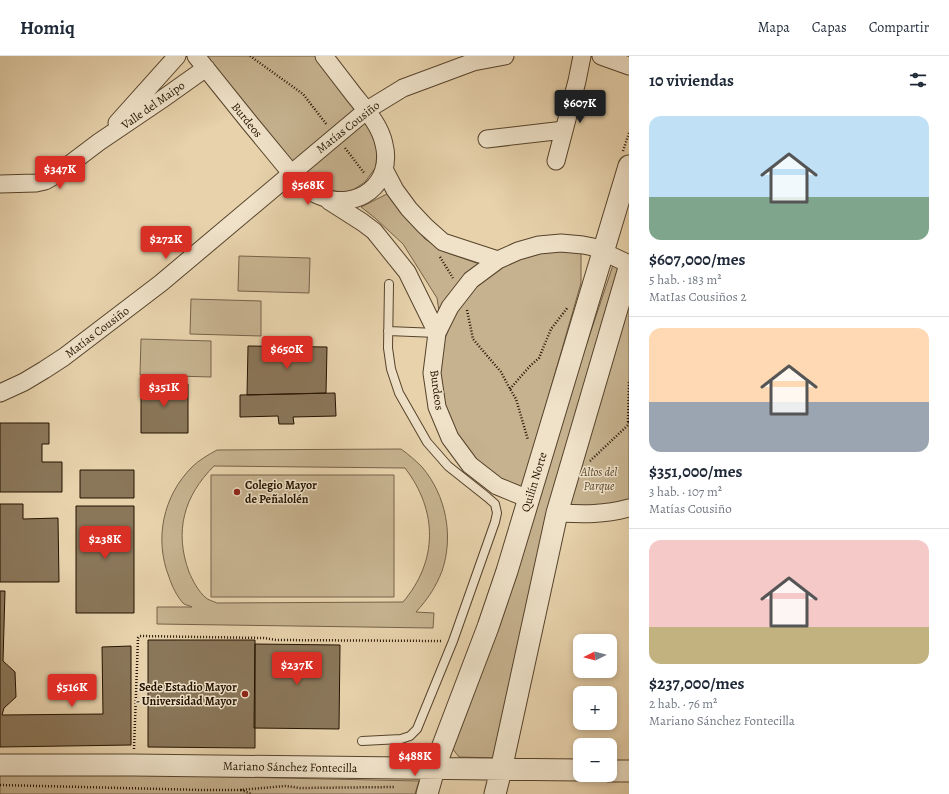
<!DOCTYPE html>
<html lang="es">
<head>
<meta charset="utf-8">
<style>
  body { margin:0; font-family:Alegreya,serif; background:#f6f6f7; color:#1f2937; height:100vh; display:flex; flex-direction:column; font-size:15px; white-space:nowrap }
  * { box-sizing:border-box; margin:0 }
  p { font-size:13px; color:#747a83 }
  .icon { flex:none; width:22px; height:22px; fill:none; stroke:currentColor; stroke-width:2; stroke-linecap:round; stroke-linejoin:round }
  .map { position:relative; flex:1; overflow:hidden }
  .details { display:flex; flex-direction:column; background:#fff; width:320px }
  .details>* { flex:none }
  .needle { width:26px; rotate:264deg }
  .controls { position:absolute; left:573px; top:578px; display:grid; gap:8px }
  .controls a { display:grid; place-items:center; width:44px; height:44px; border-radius:8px; background:#fff; box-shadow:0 2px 6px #0003; font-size:20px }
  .price { position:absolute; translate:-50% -34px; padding:0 9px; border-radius:4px; background:#d93025; color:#fff; font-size:13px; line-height:26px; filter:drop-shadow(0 1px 2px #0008) }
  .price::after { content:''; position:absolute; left:50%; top:24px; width:12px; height:9px; margin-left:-6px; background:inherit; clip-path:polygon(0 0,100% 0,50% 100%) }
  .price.on { background:#222; color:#fff }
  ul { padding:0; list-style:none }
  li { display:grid; align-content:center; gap:8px; height:212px; padding:0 20px }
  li+li { border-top:1px solid #e0e1e3 }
  li span { display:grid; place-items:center; height:124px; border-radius:12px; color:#555 }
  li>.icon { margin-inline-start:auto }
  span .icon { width:72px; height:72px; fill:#fffc; stroke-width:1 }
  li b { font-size:17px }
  h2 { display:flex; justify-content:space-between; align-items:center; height:48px; padding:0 20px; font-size:17px }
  header { display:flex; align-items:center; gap:24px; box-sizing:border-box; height:56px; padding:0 20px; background:#fff; border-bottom:1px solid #e0e1e3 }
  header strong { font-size:19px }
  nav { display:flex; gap:22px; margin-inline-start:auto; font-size:14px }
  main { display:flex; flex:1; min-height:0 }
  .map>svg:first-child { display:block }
</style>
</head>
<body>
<header>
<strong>Homiq</strong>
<nav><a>Mapa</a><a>Capas</a><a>Compartir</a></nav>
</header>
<main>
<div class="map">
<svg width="629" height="738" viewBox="0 0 629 738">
  <rect width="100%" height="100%" fill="#e7d2ac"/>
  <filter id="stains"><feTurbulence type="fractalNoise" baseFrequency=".005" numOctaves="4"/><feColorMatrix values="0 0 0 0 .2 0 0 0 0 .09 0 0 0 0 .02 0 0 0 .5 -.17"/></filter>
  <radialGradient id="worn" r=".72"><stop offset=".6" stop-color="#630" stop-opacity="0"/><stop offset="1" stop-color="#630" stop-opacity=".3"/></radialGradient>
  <path fill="#c6b28f" stroke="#766248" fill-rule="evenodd" d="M206 0H320L364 59 377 92 376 111 365 126 347 138 323 135 295 113Z
    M387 138 425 183 445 196 482 209 440 262 437 242 403 188 375 162 361 151Z
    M561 194 581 196V227L522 432 501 424 475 404 456 379 444 349 439 317 444 285 456 255 476 230 502 210 540 196Z
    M239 200 310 202 309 237 238 235Z
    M614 206 621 207 497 702 459 701 452 692Z
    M629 223V449L560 451Z
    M191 243 261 245V280L190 278Z
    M141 283 211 285V321L140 319Z
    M401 393C408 398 415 404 422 411 446 439 454 480 442 515 436 531 427 544 416 556L434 557 433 572 157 568V551H192C190 550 186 549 184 548 177 541 172 530 169 521 154 483 163 440 192 411 199 404 208 399 217 394ZM214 410 405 412C438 455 438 505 403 546L217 547C213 545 208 544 206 542 198 535 193 525 189 516 174 475 184 440 214 410Z
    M211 419H394V541H211Z
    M0 716 419 725 415 738H0Z"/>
  <path fill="#8a7659" stroke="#251300" d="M248 290 327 291 326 337 247 339Z
    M141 328H188V377H141Z
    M335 337 336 360 293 361 294 368H279L278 360 240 361V339Z
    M0 367H49V388H42V406H62V436H0Z
    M80 414H134V442H80Z
    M0 448H23V463L58 462 59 526H0Z
    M76 450H134V557H76Z
    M0 535H5L3 605 15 616 16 641 4 652 2 659 103 658 102 591 131 590V689L0 691Z
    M148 584H255V692L148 691Z
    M255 588 340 589 339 673 254 672Z"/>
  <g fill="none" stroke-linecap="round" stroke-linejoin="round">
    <defs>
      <path id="service" d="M388 275 437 277
        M362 685 401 683 410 680 417 673 453 585 495 466 497 457 495 448 487 441 448 410 427 386 399 337 391 313 388 292 389 228"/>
      <path id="minor" d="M196 0 249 66 291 117C299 125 309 136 320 140 357 156 394 128 384 88 380 69 366 54 354 39 344 26 334 13 324 0
        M601 0 629 10
        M117 67 177 0
        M487 83 564 74
        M556 105 577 25 582 0
        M384 113 395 134 409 153 425 170 443 186 498 204
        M0 128 36 127 45 125 54 120 99 86 161 44 206 12
        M329 145 362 166 374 175 407 216 437 277
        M0 337 24 326 44 314 64 301 161 227 367 54 403 32 473 6 505 0
        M529 443 497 430 470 409 450 382 437 351 432 317 437 277 450 251 471 224 498 204 518 195 539 189 561 187 583 189 593 191 629 208
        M557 457C583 458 604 459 629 452"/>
      <path id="tertiary" d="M0 709H133L580 714
        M610 715H629
        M427 738 434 713 488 571 507 515 629 110
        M495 738 501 714 557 457 629 212"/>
    </defs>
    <use href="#service" stroke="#56432b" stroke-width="10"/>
    <use href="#minor" stroke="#56432b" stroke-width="19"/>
    <use href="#tertiary" stroke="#56432b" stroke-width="23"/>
    <path stroke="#251300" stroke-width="2.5" stroke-dasharray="1 2" stroke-linecap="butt" d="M250 0 303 38 327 69
      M345 92 365 118
      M623 95 629 77
      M440 201 453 222
      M467 254 473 283 501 316 510 333 516 343 528 384
      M510 333 530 310 539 302 551 273 568 251
      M628 366 629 326
      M590 405 628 369 629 366
      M134 693 138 582 140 580 264 582 276 584 441 585
      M0 729 203 734H239L286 730 300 732 395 731
      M241 734 252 738"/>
    <use href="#service" stroke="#efe2c9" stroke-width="8"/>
    <use href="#minor" stroke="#efe2c9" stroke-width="17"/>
    <use href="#tertiary" stroke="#efe2c9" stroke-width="21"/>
  </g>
  <g fill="#8f2418" stroke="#efe2c9" stroke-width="1.5">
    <circle cx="237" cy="436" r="4"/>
    <circle cx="245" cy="638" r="4"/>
  </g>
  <g text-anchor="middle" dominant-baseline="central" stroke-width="3" stroke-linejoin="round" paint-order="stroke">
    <g font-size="12" fill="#251300" stroke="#efe2c9">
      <text transform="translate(153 49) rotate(-35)">Valle del Maipo</text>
      <text transform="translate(247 64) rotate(51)">Burdeos</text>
      <text transform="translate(348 71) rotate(-38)">Matías Cousiño</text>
      <text transform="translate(97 276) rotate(-37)">Matías Cousiño</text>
      <text transform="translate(437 334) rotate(82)">Burdeos</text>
      <text transform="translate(534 426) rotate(-73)">Quilín Norte</text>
      <text transform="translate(290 711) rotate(1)">Mariano Sánchez Fontecilla</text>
    </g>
    <g font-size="12" font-style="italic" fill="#5d4b32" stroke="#efe2c9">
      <text x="599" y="416">Altos del<tspan x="599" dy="14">Parque</tspan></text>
    </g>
    <g font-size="12" font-weight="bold" fill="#251300" stroke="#efe2c9" text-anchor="start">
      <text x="245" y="429">Colegio Mayor<tspan x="245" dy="14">de Peñalolén</tspan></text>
      <text x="237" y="631" text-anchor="end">Sede Estadio Mayor<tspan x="237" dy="14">- Universidad Mayor</tspan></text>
    </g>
  </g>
  <rect width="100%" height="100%" filter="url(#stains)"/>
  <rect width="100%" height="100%" fill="url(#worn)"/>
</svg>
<div class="controls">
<a><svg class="needle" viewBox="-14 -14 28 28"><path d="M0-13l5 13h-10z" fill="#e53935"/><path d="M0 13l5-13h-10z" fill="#747a83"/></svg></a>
<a>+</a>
<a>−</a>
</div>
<b class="price on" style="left:580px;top:68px">$607K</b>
<b class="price" style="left:60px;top:134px">$347K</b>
<b class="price" style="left:308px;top:150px">$568K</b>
<b class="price" style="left:166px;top:204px">$272K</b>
<b class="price" style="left:287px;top:314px">$650K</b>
<b class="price" style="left:164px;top:352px">$351K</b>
<b class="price" style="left:105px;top:504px">$238K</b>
<b class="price" style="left:297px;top:630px">$237K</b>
<b class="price" style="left:72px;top:652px">$516K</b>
<b class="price" style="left:415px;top:721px">$488K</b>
</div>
<section class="details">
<h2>10 viviendas<svg class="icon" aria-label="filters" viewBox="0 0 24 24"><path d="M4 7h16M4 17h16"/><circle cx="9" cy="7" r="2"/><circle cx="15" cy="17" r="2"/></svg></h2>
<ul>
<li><span style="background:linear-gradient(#bfe0f5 65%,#7fa58c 0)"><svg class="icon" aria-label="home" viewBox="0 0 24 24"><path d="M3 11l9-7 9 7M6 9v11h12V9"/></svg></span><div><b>$607,000/mes</b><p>5 hab. · 183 m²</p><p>MatIas Cousiños 2</p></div></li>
<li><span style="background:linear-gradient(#ffd9b3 60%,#9aa5b1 0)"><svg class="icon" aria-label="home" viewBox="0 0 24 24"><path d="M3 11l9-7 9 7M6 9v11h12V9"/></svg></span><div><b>$351,000/mes</b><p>3 hab. · 107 m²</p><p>Matías Cousiño</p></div></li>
<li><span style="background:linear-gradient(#f6c9c9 70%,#c2b280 0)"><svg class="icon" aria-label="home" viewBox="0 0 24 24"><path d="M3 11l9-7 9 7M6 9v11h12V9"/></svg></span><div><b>$237,000/mes</b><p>2 hab. · 76 m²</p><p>Mariano Sánchez Fontecilla</p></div></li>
</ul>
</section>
</main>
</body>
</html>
